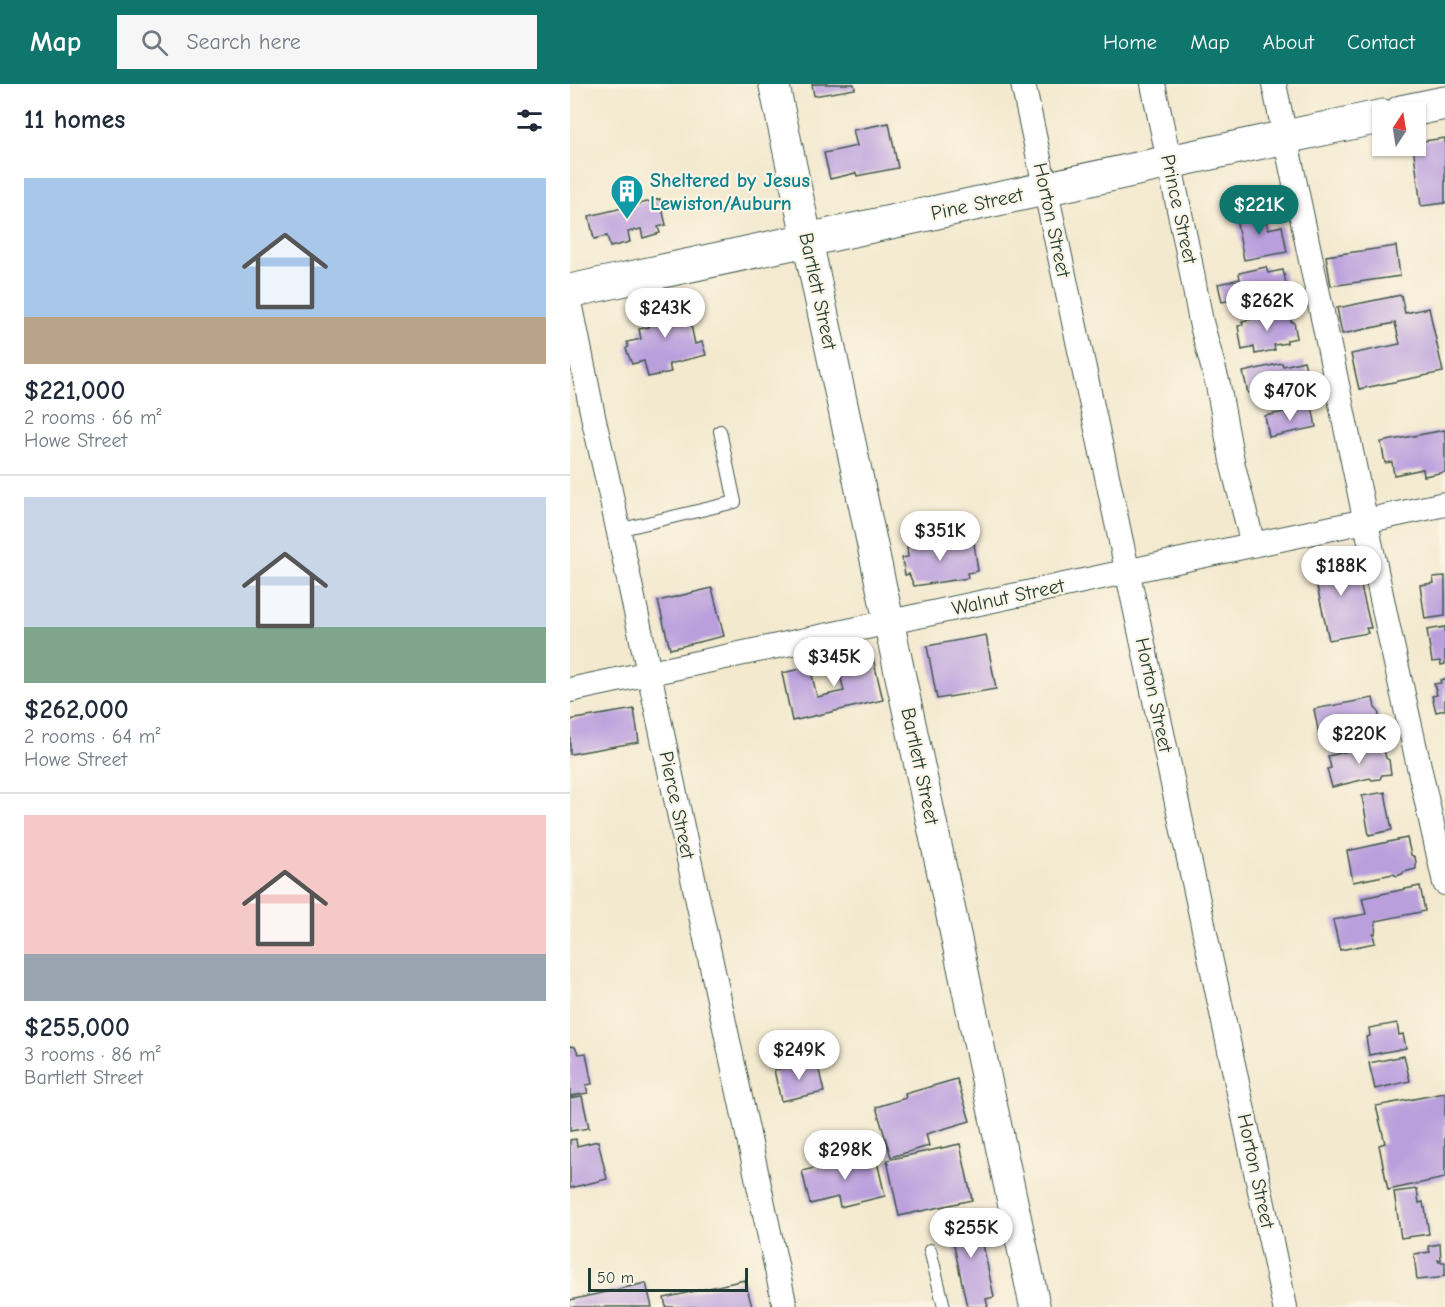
<!DOCTYPE html>
<html lang="en">
<head>
<meta charset="utf-8">
<style>
  body { margin:0; font-family:"Comic Neue",sans-serif; background:#f6f6f7; color:#1f2937; height:100vh; display:flex; flex-direction:column; font-size:22px; white-space:nowrap }
  * { box-sizing:border-box; margin:0 }
  p { font-size:20px; color:#747a83 }
  .icon { flex:none; width:33px; height:33px; fill:none; stroke:currentColor; stroke-width:2; stroke-linecap:round; stroke-linejoin:round }
  .map { position:relative; flex:1; overflow:hidden }
  .side { display:flex; flex-direction:column; background:#fff; width:570px }
  .side>* { flex:none }
  .needle { width:39px; rotate:12deg }
  .fabs { position:absolute; left:802px; top:18px; display:grid; gap:12px }
  .fabs a { display:grid; place-items:center; width:54px; height:54px; border-radius:0px; background:#fff; box-shadow:0 2px 4px #0004; font-size:30px }
  .scale { position:absolute; left:18px; bottom:15px; width:160px; box-sizing:border-box; padding-left:6px; border:3px solid #1f3d34; border-top:0; font-size:16px; line-height:21px; white-space:nowrap; color:#1f3d34; -webkit-text-stroke:4px #fcf5e5; paint-order:stroke }
  .price { position:absolute; translate:-50% -51px; padding:0 14px; border-radius:21px; background:#fff; color:#222; font-size:20px; line-height:39px; filter:drop-shadow(0 2px 3px #0008) }
  .price::after { content:''; position:absolute; left:50%; top:36px; width:18px; height:14px; margin-left:-9px; background:inherit; clip-path:polygon(0 0,100% 0,50% 100%) }
  .price.selected { background:#0f766e; color:#fff }
  ul { padding:0; list-style:none }
  li { display:grid; align-content:center; gap:12px; height:318px; padding:0 24px }
  li+li { border-top:2px solid #e0e1e3 }
  li span { display:grid; place-items:center; height:186px; border-radius:0px; color:#555 }
  li>.icon { margin-inline-start:auto }
  span .icon { width:108px; height:108px; fill:#fffc; stroke-width:1 }
  li b { font-size:26px }
  h2 { display:flex; justify-content:space-between; align-items:center; height:72px; padding:0 24px; font-size:26px }
  header { display:flex; align-items:center; gap:36px; box-sizing:border-box; height:84px; padding:0 30px; background:#0f766e; color:#fff }
  header strong { font-size:28px }
  nav { display:flex; gap:33px; margin-inline-start:auto; font-size:21px }
  .search { width:420px; height:54px; background:#f6f6f7; display:flex; align-items:center; gap:15px; box-sizing:border-box; padding:0 21px; border-radius:0px; color:#747a83; font-size:22px }
  main { display:flex; flex:1; min-height:0 }
  .map>svg:first-child { display:block }
</style>
</head>
<body>
<header>
<strong>Map</strong>
<div class="search"><svg class="icon" aria-label="search" viewBox="0 0 24 24"><circle cx="10" cy="10" r="6"/><path d="M15 15l6 6"/></svg>Search here</div>
<nav><a>Home</a><a>Map</a><a>About</a><a>Contact</a></nav>
</header>
<main>
<section class="side">
<h2>11 homes<svg class="icon" aria-label="filters" viewBox="0 0 24 24"><path d="M4 7h16M4 17h16"/><circle cx="9" cy="7" r="2"/><circle cx="15" cy="17" r="2"/></svg></h2>
<ul>
<li><span style="background:linear-gradient(#a9c7e8 75%,#b9a48a 0)"><svg class="icon" aria-label="home" viewBox="0 0 24 24"><path d="M3 11l9-7 9 7M6 9v11h12V9"/></svg></span><div><b>$221,000</b><p>2 rooms · 66 m²</p><p>Howe Street</p></div></li>
<li><span style="background:linear-gradient(#c9d6e8 70%,#7fa58c 0)"><svg class="icon" aria-label="home" viewBox="0 0 24 24"><path d="M3 11l9-7 9 7M6 9v11h12V9"/></svg></span><div><b>$262,000</b><p>2 rooms · 64 m²</p><p>Howe Street</p></div></li>
<li><span style="background:linear-gradient(#f6c9c9 75%,#9aa5b1 0)"><svg class="icon" aria-label="home" viewBox="0 0 24 24"><path d="M3 11l9-7 9 7M6 9v11h12V9"/></svg></span><div><b>$255,000</b><p>3 rooms · 86 m²</p><p>Bartlett Street</p></div></li>
</ul>
</section>
<div class="map">
<svg width="875" height="1223" viewBox="0 0 875 1223">
  <rect width="100%" height="100%" fill="#fcf5e5"/>
  <filter id="ink" filterUnits="userSpaceOnUse"><feTurbulence type="fractalNoise" baseFrequency=".0167" numOctaves="2"/><feDisplacementMap in="SourceGraphic" scale="12" xChannelSelector="R" yChannelSelector="G"/><feConvolveMatrix kernelMatrix="1 2 1 2 8 2 1 2 1" color-interpolation-filters="sRGB"/></filter>
  <filter id="wash" filterUnits="userSpaceOnUse"><feTurbulence type="fractalNoise" baseFrequency=".008" numOctaves="4" result="noise"/><feDisplacementMap in="SourceGraphic" scale="24" xChannelSelector="R" yChannelSelector="G"/><feGaussianBlur stdDeviation="1.35" result="paint"/><feColorMatrix in="noise" values="0 0 0 0 0 0 0 0 0 0 0 0 0 0 0 0 0 1.4 0 .05"/><feComposite in="paint" operator="in"/></filter>
  <g filter="url(#wash)">
    <rect width="100%" height="100%" fill="#f3e9cf"/>
    <g id="blocks">
      <path fill="#ba9fdd" d="M242 0H284L285 5 244 12Z
        M319 39 328 84 287 92 286 89 260 95 254 69 287 62 283 46Z
        M875 54V119L851 122 843 62H846V58Z
        M90 115 96 141 88 143 90 149 73 154 71 145 58 148 60 158 40 163 37 152 24 155 19 132Z
        M686 125 687 132 695 131 698 145 712 142 717 168 674 176 665 129Z
        M826 162 830 192 761 202 756 172Z
        M696 183 698 189 713 186 717 204 702 208 703 212 674 219 673 214 652 218 648 200 670 195 669 189Z
        M831 211 835 229 859 224 873 288 789 305 781 270 830 260 825 239 772 250 767 224Z
        M115 214 125 260 132 258 136 271 99 280 101 288 78 293 74 277 62 280 56 265 58 263 57 258 71 255 69 245 79 243 74 224Z
        M719 228 721 238H724L727 254 717 256V259L704 261 705 266 685 270 684 263 672 266 668 242 673 241 672 237Z
        M734 277 739 297H737L739 306 724 310 721 299 678 309 673 288 712 279 713 282Z
        M742 322 746 343 699 353 695 332Z
        M875 346V388L854 392 853 385 824 391 822 378 815 379 811 358Z
        M390 454 391 461 404 459 408 487 397 489 398 494 344 502 339 490 335 491 332 474 338 473 337 463Z
        M764 472V474L768 472 769 477 784 474 801 544H796L798 549 759 556 741 476Z
        M875 492V532L855 535 850 501 864 499 863 493Z
        M142 504 154 552 100 565 88 517Z
        M875 543V580L871 581 870 577 862 578 857 546Z
        M416 551 426 605 367 615 357 562Z
        M301 566 313 616 222 637 212 589 240 583 247 613 274 607 266 574Z
        M875 595V626L866 628 862 612 867 611 864 600 871 599 870 596Z
        M803 614 805 624 808 627 809 631V640L791 646 785 645 749 651 744 625Z
        M64 625 69 658 0 670V636Z
        M812 659 816 674 819 676 821 690 812 691 810 695 802 696 800 694 762 703 757 685 761 684 758 672Z
        M815 708 822 746 799 751 792 712Z
        M837 754 841 771 845 773 846 778V785L834 788 832 790 827 792 823 790 783 798 777 767Z
        M850 802 855 827 806 837 805 850H803L805 859 770 866 763 836 796 830 792 814Z
        M827 939 829 951 833 950 836 964 799 971 796 953 800 952 799 944Z
        M0 962 5 963 9 970 16 969 22 1000 16 1001 18 1009 0 1012Z
        M834 972 840 997 805 1005 799 979Z
        M247 978 254 1008 211 1017 204 986Z
        M387 995 400 1037 356 1050 359 1062 321 1073 306 1023 336 1014 335 1010Z
        M875 1009V1094L818 1106 809 1061 815 1059 806 1022Z
        M12 1012 19 1044 0 1047V1014Z
        M6 1055 7 1062 28 1057 37 1095 0 1104V1056Z
        M390 1060 402 1116 329 1132 317 1076Z
        M305 1069 315 1112 270 1123 268 1113 240 1120 232 1087Z
        M847 1105 849 1119 853 1118 854 1124H855L859 1150 831 1154 824 1108Z
        M406 1127 424 1213 416 1215 418 1223H397L378 1133Z
        M870 1160 871 1176H868L869 1178H875V1191L868 1194 847 1196 844 1170 860 1168 858 1162Z
        M175 1196 182 1223H96L94 1214Z
        M76 1199 82 1223H0V1216Z"/>
    </g>
  </g>
  <g filter="url(#ink)">
    <use href="#blocks" fill-opacity="0" stroke="#3f574b" stroke-width="1.5"/>
    <g fill="none" stroke-linecap="round" stroke-linejoin="round">
      <defs>
        <path id="service" d="M48 446 165 418 150 347
          M360 1166 374 1223"/>
        <path id="minor" d="M453 0 715 1223
          M583 0 619 173 631 238 648 301 663 382 683 461
          M704 0 817 539 875 799
          M0 218 24 337 37 393 215 1223
          M0 606 875 420"/>
        <path id="tertiary" d="M204 0 465 1223"/>
        <path id="secondary" d="M831 28 875 19
          M0 207 813 32"/>
      </defs>
      <use href="#service" stroke="#3f574b" stroke-width="14"/>
      <use href="#minor" stroke="#3f574b" stroke-width="26"/>
      <use href="#tertiary" stroke="#3f574b" stroke-width="32"/>
      <use href="#secondary" stroke="#3f574b" stroke-width="35"/>
      <use href="#service" stroke="#fff" stroke-width="12"/>
      <use href="#minor" stroke="#fff" stroke-width="24"/>
      <use href="#tertiary" stroke="#fff" stroke-width="30"/>
      <use href="#secondary" stroke="#fff" stroke-width="33"/>
    </g>
  </g>
  <defs>
    <symbol id="building-pin" viewBox="-11 -11 22 30"><path d="M0 17L-7.5 6A9.5 9.5 0 1 1 7.5 6Z" fill="#0f9aa8" stroke="#fcf5e5"/><path d="M-4-6H4V6H1V3H-1V6H-4ZM-2.5-4.3h1.7v1.8h-1.7ZM.8-4.3h1.7v1.8H.8ZM-2.5-1h1.7V.8h-1.7ZM.8-1h1.7V.8H.8Z" fill="#fff"/></symbol>
  </defs>
  <g fill-rule="evenodd">
    <use href="#building-pin" x="38" y="88" width="38" height="52"/>
  </g>
  <g text-anchor="middle" dominant-baseline="central" stroke-width="4.5" stroke-linejoin="round" paint-order="stroke">
    <g font-size="20" font-weight="bold" fill="#0d838f" stroke="#fcf5e5" text-anchor="start">
      <text x="80" y="96">Sheltered by Jesus<tspan x="80" dy="23">Lewiston/Auburn</tspan></text>
    </g>
    <g font-size="20" fill="#1f3d34" stroke="#fcf5e5">
      <text transform="translate(407 120) rotate(-12)">Pine Street</text>
      <text transform="translate(609 125) rotate(78)">Prince Street</text>
      <text transform="translate(482 136) rotate(78)">Horton Street</text>
      <text transform="translate(248 207) rotate(78)">Bartlett Street</text>
      <text transform="translate(438 513) rotate(-12)">Walnut Street</text>
      <text transform="translate(584 611) rotate(78)">Horton Street</text>
      <text transform="translate(350 682) rotate(78)">Bartlett Street</text>
      <text transform="translate(107 721) rotate(78)">Pierce Street</text>
      <text transform="translate(686 1087) rotate(78)">Horton Street</text>
    </g>
  </g>
</svg>
<div class="fabs">
<a><svg class="needle" viewBox="-14 -14 28 28"><path d="M0-13l5 13h-10z" fill="#e53935"/><path d="M0 13l5-13h-10z" fill="#747a83"/></svg></a>
</div>
<div class="scale">50 m</div>
<b class="price selected" style="left:689px;top:152px">$221K</b>
<b class="price" style="left:697px;top:248px">$262K</b>
<b class="price" style="left:95px;top:255px">$243K</b>
<b class="price" style="left:720px;top:338px">$470K</b>
<b class="price" style="left:370px;top:478px">$351K</b>
<b class="price" style="left:771px;top:513px">$188K</b>
<b class="price" style="left:264px;top:604px">$345K</b>
<b class="price" style="left:789px;top:681px">$220K</b>
<b class="price" style="left:229px;top:997px">$249K</b>
<b class="price" style="left:275px;top:1097px">$298K</b>
<b class="price" style="left:401px;top:1175px">$255K</b>
</div>
</main>
</body>
</html>
